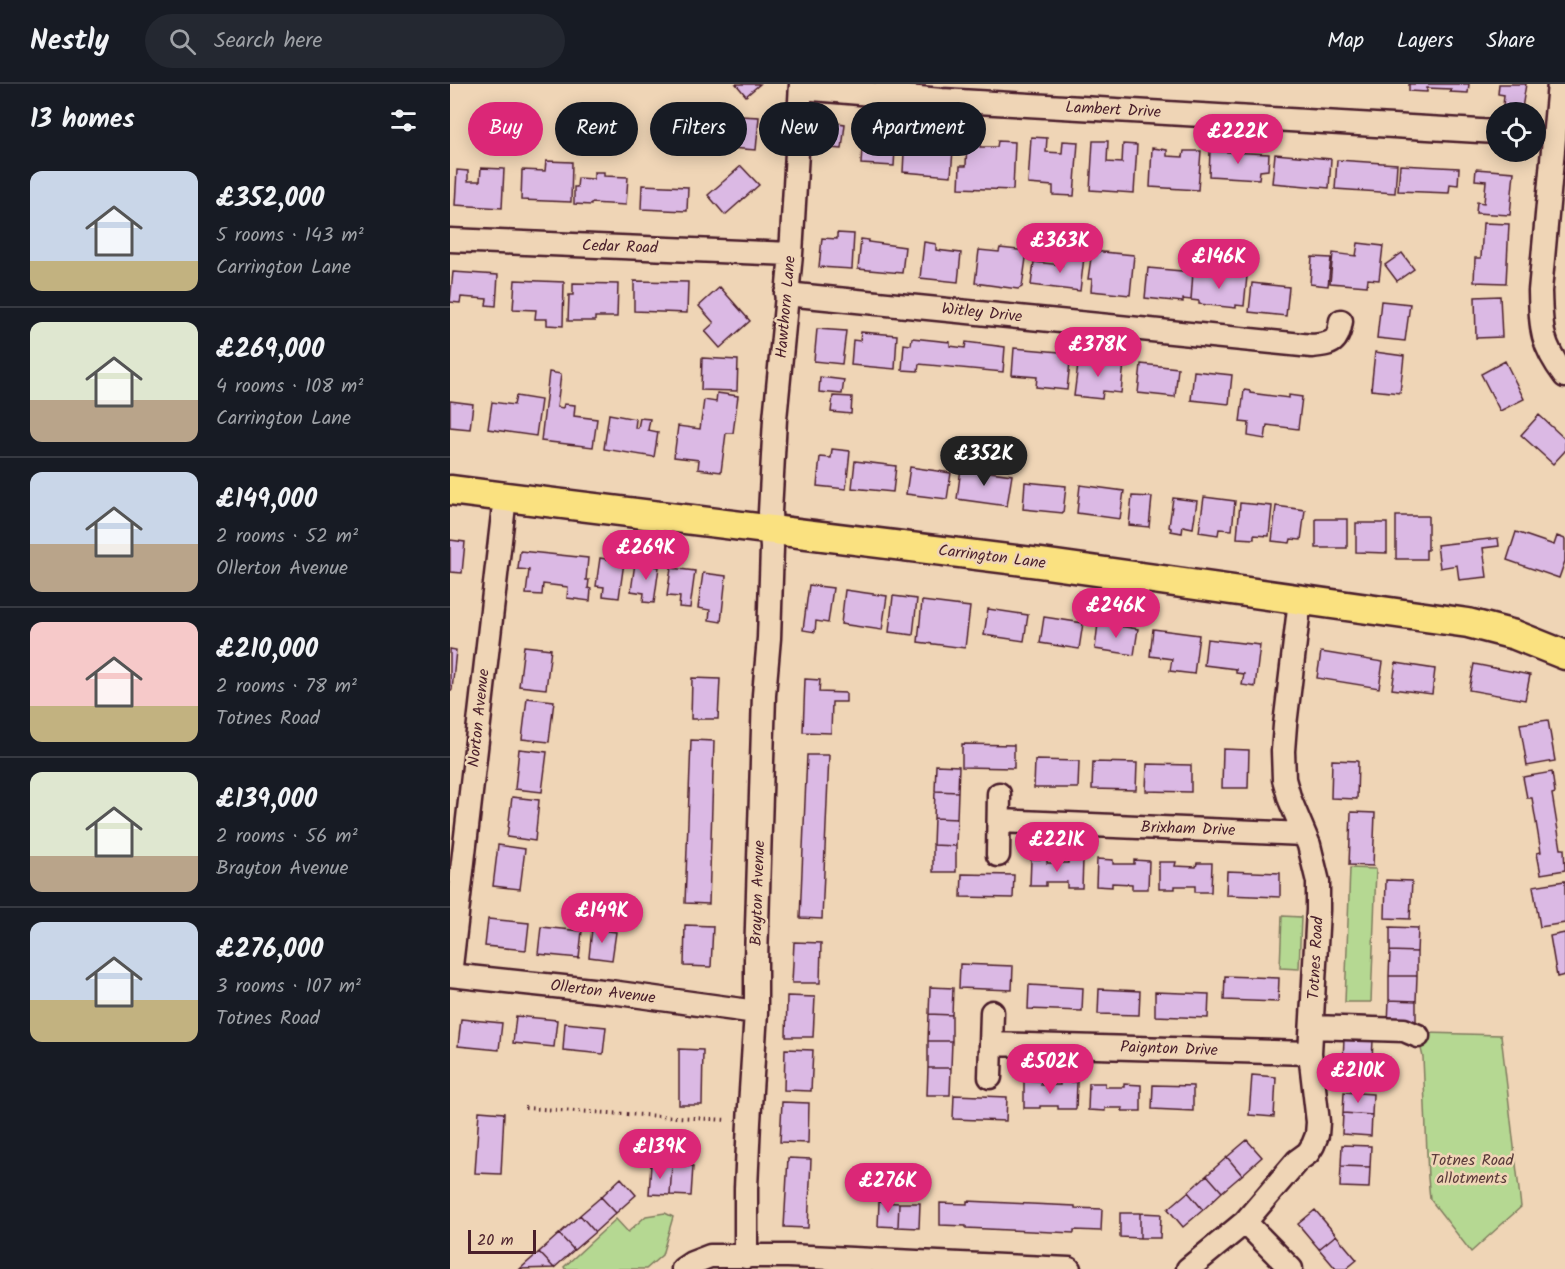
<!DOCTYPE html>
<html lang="en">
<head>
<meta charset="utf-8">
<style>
  body { margin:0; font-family:Kalam,sans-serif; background:#242831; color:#f1f3f6; height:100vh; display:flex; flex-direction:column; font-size:22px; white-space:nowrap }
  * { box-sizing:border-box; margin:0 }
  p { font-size:20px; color:#9ea1a6 }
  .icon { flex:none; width:33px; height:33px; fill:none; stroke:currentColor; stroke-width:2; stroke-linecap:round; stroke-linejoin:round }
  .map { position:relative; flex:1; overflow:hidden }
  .drawer { display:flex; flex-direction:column; background:#171b24; width:450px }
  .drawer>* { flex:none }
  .guide { position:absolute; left:18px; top:18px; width:570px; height:54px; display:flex; gap:12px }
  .buttons { position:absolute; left:1036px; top:18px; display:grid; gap:12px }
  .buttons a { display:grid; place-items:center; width:60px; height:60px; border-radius:50%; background:#171b24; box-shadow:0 3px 15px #0003; font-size:30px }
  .scale { position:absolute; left:18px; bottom:15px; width:68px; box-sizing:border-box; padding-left:6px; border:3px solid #4a1f2b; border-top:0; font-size:16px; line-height:21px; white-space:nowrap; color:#4a1f2b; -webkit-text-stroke:4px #efd5b6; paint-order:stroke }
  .price { position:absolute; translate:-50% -51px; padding:0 14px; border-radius:21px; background:#db2777; color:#fff; font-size:20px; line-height:39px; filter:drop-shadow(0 2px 3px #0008) }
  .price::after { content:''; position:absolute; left:50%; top:36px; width:18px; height:14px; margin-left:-9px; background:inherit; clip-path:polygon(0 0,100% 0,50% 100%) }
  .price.current { background:#222; color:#fff }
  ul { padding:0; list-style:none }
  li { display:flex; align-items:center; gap:18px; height:150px; padding:0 30px }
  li+li { border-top:2px solid #363941 }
  li span { display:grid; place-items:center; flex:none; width:168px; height:120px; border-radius:12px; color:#555 }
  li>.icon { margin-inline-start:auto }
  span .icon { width:72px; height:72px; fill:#fffc; stroke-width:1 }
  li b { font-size:26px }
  h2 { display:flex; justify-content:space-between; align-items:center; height:72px; padding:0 30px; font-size:26px }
  .pill { padding:0 21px; border-radius:27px; background:#171b24; box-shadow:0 3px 15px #0003; font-size:21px; line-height:54px }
  .pill.current { background:#db2777; color:#fff }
  header { display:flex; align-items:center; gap:36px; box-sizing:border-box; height:84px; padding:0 30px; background:#171b24; border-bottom:2px solid #363941 }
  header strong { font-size:28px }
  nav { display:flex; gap:33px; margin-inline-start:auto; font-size:21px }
  .search { width:420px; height:54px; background:#242831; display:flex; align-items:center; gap:15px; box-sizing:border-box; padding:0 21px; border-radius:33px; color:#9ea1a6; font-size:22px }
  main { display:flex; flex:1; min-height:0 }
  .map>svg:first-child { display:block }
</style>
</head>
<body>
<header>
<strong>Nestly</strong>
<div class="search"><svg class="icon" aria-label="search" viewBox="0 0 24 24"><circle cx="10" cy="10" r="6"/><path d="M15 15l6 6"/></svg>Search here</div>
<nav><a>Map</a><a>Layers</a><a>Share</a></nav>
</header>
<main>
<section class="drawer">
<h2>13 homes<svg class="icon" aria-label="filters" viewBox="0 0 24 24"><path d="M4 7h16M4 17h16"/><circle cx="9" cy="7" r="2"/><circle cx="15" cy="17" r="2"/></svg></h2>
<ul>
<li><span style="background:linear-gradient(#c9d6e8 75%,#c2b280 0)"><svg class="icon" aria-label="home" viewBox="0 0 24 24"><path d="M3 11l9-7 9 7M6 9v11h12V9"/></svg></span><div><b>£352,000</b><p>5 rooms · 143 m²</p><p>Carrington Lane</p></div></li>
<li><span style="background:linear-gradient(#dfe7d0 65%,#b9a48a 0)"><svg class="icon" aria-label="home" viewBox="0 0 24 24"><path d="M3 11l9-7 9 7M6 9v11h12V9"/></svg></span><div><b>£269,000</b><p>4 rooms · 108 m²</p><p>Carrington Lane</p></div></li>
<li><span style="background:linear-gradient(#c9d6e8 60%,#b9a48a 0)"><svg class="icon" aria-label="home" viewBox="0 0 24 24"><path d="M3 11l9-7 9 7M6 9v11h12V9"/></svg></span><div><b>£149,000</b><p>2 rooms · 52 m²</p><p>Ollerton Avenue</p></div></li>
<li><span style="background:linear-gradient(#f6c9c9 70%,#c2b280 0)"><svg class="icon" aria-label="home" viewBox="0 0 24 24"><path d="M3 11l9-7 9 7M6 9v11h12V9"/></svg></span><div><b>£210,000</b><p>2 rooms · 78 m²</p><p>Totnes Road</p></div></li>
<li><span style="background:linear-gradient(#dfe7d0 70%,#b9a48a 0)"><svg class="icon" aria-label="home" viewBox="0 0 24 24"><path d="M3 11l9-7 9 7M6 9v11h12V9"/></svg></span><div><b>£139,000</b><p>2 rooms · 56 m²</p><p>Brayton Avenue</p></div></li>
<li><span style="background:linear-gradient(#c9d6e8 65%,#c2b280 0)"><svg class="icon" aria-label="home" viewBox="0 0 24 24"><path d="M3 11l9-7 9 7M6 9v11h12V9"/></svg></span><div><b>£276,000</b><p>3 rooms · 107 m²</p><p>Totnes Road</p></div></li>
</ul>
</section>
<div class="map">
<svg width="1115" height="1185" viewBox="0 0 1115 1185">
  <rect width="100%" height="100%" fill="#efd5b6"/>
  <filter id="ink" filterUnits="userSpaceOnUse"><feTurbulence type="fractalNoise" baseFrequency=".0167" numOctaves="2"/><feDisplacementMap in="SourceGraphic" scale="12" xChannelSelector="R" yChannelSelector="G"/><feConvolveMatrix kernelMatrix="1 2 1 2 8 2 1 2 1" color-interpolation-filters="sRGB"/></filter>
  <g filter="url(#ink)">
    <path fill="#b5d892" stroke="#807c5e" stroke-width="1.5" d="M900 784 926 785 921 918H895Z
      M832 832 851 833 849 885 830 884Z
      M976 949 1051 951 1071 1123 1021 1168 980 1115 978 1094 973 973 968 952Z
      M215 1129 223 1133 212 1171 196 1185H115L114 1183 166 1135 178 1148 196 1132Z"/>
    <path fill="#dbb9e4" stroke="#4a1f2b" stroke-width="1.5" d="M286 0H310L296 12Z
      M959 0H1019L1018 9 1000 8 1001 5 977 4V8L959 7Z
      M1049 0H1076L1072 24 1053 22 1054 11 1048 10Z
      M270 31 309 33 306 66 280 64V54H268Z
      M381 38 395 40 392 65 379 64Z
      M413 47 446 49 444 82 411 80Z
      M455 50 470 51V57L486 58 487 52 504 53 501 92 453 88Z
      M581 53 597 54 596 68 612 69 613 57 628 58 624 112 603 111V102L578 100Z
      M517 56H531L530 63H547L548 57 565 58 563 106 509 104 510 82H516Z
      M643 57H658L657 78 672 79 673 60 687 61 684 109 640 106Z
      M702 64 717 66V72L733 73 734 67H751L748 106 700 103Z
      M760 67 819 70 818 86 810 87 809 95 759 92Z
      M825 70 881 75 879 104 822 99Z
      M887 76 947 80 945 109 885 105Z
      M96 77 122 78 121 118 71 116 72 86 95 87Z
      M950 81 1009 84 1008 101 1000 100 999 109 948 107Z
      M291 82 309 101 275 131 258 111Z
      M31 84 54 85 52 124 5 121 7 86 18 87V97H30Z
      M1026 85 1064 88 1060 131 1026 129 1027 118 1034 119 1036 97 1025 96Z
      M144 88H154V92L178 93 176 121 141 119V121L124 120V103H127L128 94 144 95Z
      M192 101 238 103 237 127 191 125Z
      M1033 139 1059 140 1056 199 1024 198 1025 174H1031Z
      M387 149 404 150 402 185 369 183 372 154 387 155Z
      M411 155 419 156 418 158 455 163 452 189 408 185Z
      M474 158 486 160V166L511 169 508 198 470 194Z
      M908 159 933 162 929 196 918 195 917 202 880 199 883 169 906 172Z
      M550 164 577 167 572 203 568 205 525 199 529 166 549 168Z
      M642 167 684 171 680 211 641 207 642 195H638Z
      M952 169 964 185 947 197 935 181Z
      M613 171 634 173 630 207 581 201 584 178 612 181Z
      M862 173 881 174 878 202 860 200Z
      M698 184 743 188 741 216 733 215V218L695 214Z
      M3 188 48 191 46 222 36 221 37 215 11 213 10 219 0 218Z
      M743 188 797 192 794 222 786 221V224L749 220V217L741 216Z
      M65 196 114 198 113 242 97 241V235H85L86 226 63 225Z
      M184 197 238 198 237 229 184 227Z
      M123 199 168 200 167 233H145V237H118L119 211H123Z
      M802 199 839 203 836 232 799 228Z
      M270 203 300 237 270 264 255 247 264 239 249 222Z
      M1050 212 1052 253 1026 254 1025 213Z
      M931 217 960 220 955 257 927 254Z
      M367 245 396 247 392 280 364 277Z
      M411 248 447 251 445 285 401 281 403 256 410 257Z
      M462 254 500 258V262L515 264 516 258 555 263 553 288 469 280 468 287 452 286 454 260 461 261Z
      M564 264 621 269 617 306 586 303 587 293 562 291Z
      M925 268 954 272 950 309 921 306Z
      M629 273 674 278 671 309 653 307 652 315 624 312Z
      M252 274 288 276 287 307 251 306Z
      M1055 277 1074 315 1050 327 1031 290Z
      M691 280 728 284 725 313 688 309Z
      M744 287 782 291 779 320 741 316Z
      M99 288 111 290 107 323 113 324 114 320 125 321 124 332 147 335 143 363 91 357Z
      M370 293 394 296 392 310 369 308Z
      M794 306 800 307V309L839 314V311L852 313 848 345 817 341 815 355 798 352 799 339 790 338Z
      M267 309 288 312 283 349H276L271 388 248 385 249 376 224 373 228 342 250 345 254 316 266 318Z
      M66 312 91 316 86 352 38 345 42 318 64 321Z
      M383 312 402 313 401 330 381 328Z
      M0 317 23 320 20 345 0 343Z
      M159 330 186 335 185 344H188L190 334 200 335 198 346 208 348 204 373 154 365Z
      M1089 331 1115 355V367L1103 380 1071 351Z
      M382 365 400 367 396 405 367 402 370 373 381 374Z
      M405 377 446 382 443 408 402 404Z
      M460 383 501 389 497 415 456 410Z
      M511 384 562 391 557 422 507 415Z
      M575 398 616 402 613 429 573 425Z
      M630 401 674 407 670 435 627 429Z
      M682 412 702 413 699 443 679 441Z
      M754 413 785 417 782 446 769 445 768 451 749 448Z
      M723 414 747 417 743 444 733 442 732 449 721 447V444L719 443Z
      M790 419 822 422 819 452 804 451V455L787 454Z
      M826 422 855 426 851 456 841 455 840 459 822 457Z
      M946 432H978V466H976V475H946Z
      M866 435H897V464H866Z
      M906 439H937V469L906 468Z
      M1066 448 1104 461 1107 452 1115 455V477L1109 494 1057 476Z
      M1048 454 1049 462 1033 464 1037 493 1009 496 1007 481 990 484 987 461Z
      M0 456 15 458 12 489 0 488Z
      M70 467 138 474 136 496H139L138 504 141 505 140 517 117 514 118 503 93 500 92 511 76 510 79 486 68 485Z
      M150 474 174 478 169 514 153 512 154 503 146 502Z
      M185 479 209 483 204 519 193 518 194 509 181 507Z
      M221 484 245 487 240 524 229 523 230 513 217 512Z
      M253 489 276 492 271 538 259 536 260 526 248 524Z
      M359 501 383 504 378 539 366 537 365 548 353 546Z
      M395 506 437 512 432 546 391 540Z
      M443 512 467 515 463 551 439 548Z
      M472 517 520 523 515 564 468 558Z
      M538 525 578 531 574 557 534 551Z
      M594 533 633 539 629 565 590 559Z
      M648 539 688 545 684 571 645 565Z
      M703 545 749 551 744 590 720 587 722 575 700 572Z
      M757 555 810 561 805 603 792 601 794 590 786 589V585L754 581Z
      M74 562 101 565 96 605 69 602Z
      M0 565 6 566 2 606H0Z
      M871 568 933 578 929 604 867 594Z
      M946 579 985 585 982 610 942 605Z
      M1024 580 1080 591 1075 616 1019 606Z
      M242 594 270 595 268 635H241Z
      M355 595 370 596 369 608 396 609V618H382L381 649 353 648Z
      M77 614 104 617 99 658 72 655Z
      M1098 636 1105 677 1077 682 1070 640Z
      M241 656 264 657 259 820 235 819Z
      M512 660 564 661V684L512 683Z
      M69 665 97 668 92 708 65 705Z
      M773 665 799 666 798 704H772Z
      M357 671H379L372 835 350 834Z
      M585 676 629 677 628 704H584Z
      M882 676 908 677 907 715 881 714Z
      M643 678 687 679 686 706 642 705Z
      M697 680 741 681V708L696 707Z
      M486 681 509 682 508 708 485 707Z
      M1102 688 1105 709 1102 710 1111 765H1114L1115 786 1091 790 1087 769 1091 768 1082 714H1077L1073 693Z
      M485 707 508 708 507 735 484 734Z
      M62 713 89 716 85 757 57 753Z
      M901 728 925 729 923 782 899 781Z
      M484 734 507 735 506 762 483 761Z
      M48 761 75 765 70 805 43 802Z
      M483 761 506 762V788H483Z
      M581 775H597V779H618V775H633L632 804H617V798H596V802H580Z
      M647 775 663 776V780H684V776L699 777 698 805H682V800L662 799V803L646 802Z
      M709 778H726L725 782 746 783 747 779H762L761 808H745V802H725V805H709Z
      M777 787 830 789V813L776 811Z
      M512 790 564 791 563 814 511 813Z
      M936 796 962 797 960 835 935 834Z
      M1115 797V839L1090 843 1083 802Z
      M38 835 79 839 76 866 35 862Z
      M235 841 263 842 261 883 234 882Z
      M91 843 132 847 129 874 88 870Z
      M940 843 968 844 967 868 940 867Z
      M142 845 166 848 162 876 139 873Z
      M1115 849V891L1107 893 1100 852Z
      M344 858 371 859 370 899H342Z
      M940 867 967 868V892H939Z
      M510 880 563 882 562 906 509 904Z
      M775 892 829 894 828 918 774 916Z
      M939 892H967L966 917 939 916Z
      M579 901 633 904 632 927 578 925Z
      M480 903 503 904 502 931 479 930Z
      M649 905 690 907 689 931 648 930Z
      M705 908 759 910 758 934 705 932Z
      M337 912 365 913 363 953H336Z
      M939 916 966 917V941H938Z
      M479 930 502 931V957H478Z
      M66 932 107 936 104 963 63 959Z
      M11 935 52 939 49 966 8 962Z
      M115 939 156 943 153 970 113 966Z
      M894 955 923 956 922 977 893 976Z
      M478 957H502L501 984H478Z
      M229 965 253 966 252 1021H229Z
      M335 965 363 966 361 1007 334 1006Z
      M893 976 922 977 921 998 893 997Z
      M478 984H501L500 1011H477Z
      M802 991 826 993 824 1033 799 1031Z
      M574 996 591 997V1001H610V998H627L626 1025H608V1022H590V1024H574Z
      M639 999H655V1003H674V1000L691 1001V1027H672L673 1024H655V1027L638 1026Z
      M703 1001 743 1002V1027L702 1025Z
      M894 1008 923 1010 922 1031 893 1029Z
      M504 1011 557 1013 556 1037 503 1035Z
      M332 1018 359 1019 358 1059 330 1058Z
      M29 1027 54 1029 51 1090 25 1089Z
      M893 1029 922 1031 921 1052 892 1050Z
      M797 1056 812 1073 792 1091 777 1073Z
      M892 1061 921 1062 920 1083 891 1082Z
      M777 1073 792 1091 772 1108 757 1091Z
      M338 1074 361 1075 358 1144 334 1143Z
      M201 1080 222 1081 220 1111 199 1110Z
      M222 1081 243 1082 241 1112 220 1111Z
      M891 1082 920 1083 919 1104 890 1103Z
      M757 1091 772 1108 753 1126 738 1108Z
      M171 1094 186 1111 166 1129 151 1113Z
      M738 1108 753 1126 733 1143 718 1125Z
      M151 1113 166 1129 145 1148 130 1131Z
      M517 1117 625 1122V1124L652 1125 651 1147 624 1146V1149L516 1144V1142L490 1141V1119L517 1120Z
      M429 1118 449 1119 448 1143 428 1142Z
      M449 1119H470L469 1144 448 1143Z
      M865 1126 886 1151 869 1165 848 1140Z
      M670 1129H690V1154L670 1153Z
      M690 1129 711 1130 710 1154H690Z
      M130 1131 145 1148 124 1166 109 1150Z
      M109 1150 124 1166 104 1184 89 1168Z
      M886 1151 907 1176 896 1185H886L869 1165Z
      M89 1168 104 1184 70 1185Z"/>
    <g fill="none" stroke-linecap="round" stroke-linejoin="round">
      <defs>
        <path id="minor" d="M1109 0 1090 207C1091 246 1091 260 1115 292
          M351 4 492 16 1047 48
          M0 156 341 170
          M336 210 862 262C883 260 888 258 891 237
          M549 737 854 750
          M548 771 549 710
          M0 891 55 413
          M0 891 161 908 306 928
          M862 943 954 946 968 952
          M541 960 860 969
          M540 993 542 928
          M795 1138 841 1185
          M296 1173V1104L299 1038 306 928V875L314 611 319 554 322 464 320 428 325 335 341 170 351 0
          M233 1185 242 1179 260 1172H338L619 1185
          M738 1185 795 1138 847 1077 858 1069 863 1061 867 1051 868 1038 860 969 868 826V798L859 761 840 716 834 695 833 667 835 641 850 516"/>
        <path id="major" d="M0 406 590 479 1018 539 1065 551 1115 571"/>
      </defs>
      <use href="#minor" stroke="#4a1f2b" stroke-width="27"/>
      <use href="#major" stroke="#4a1f2b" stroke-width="33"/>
      <path stroke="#4a1f2b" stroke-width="4" stroke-dasharray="1.5 4.5" stroke-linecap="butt" d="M75 1024 277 1036"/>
      <use href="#minor" stroke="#efd5b6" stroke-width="22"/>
      <use href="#major" stroke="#fae180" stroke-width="28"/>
    </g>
  </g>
  <g text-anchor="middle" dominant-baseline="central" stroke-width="5" stroke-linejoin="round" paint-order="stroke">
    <g font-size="16" fill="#4a1f2b" stroke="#efd5b6">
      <text transform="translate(663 26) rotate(3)">Lambert Drive</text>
      <text transform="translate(170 163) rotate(2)">Cedar Road</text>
      <text transform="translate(336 223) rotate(-85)">Hawthorn Lane</text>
      <text transform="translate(532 229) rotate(6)">Witley Drive</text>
      <text transform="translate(542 473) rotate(7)">Carrington Lane</text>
      <text transform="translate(29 634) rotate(-84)">Norton Avenue</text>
      <text transform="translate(738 745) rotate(2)">Brixham Drive</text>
      <text transform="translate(308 809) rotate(-88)">Brayton Avenue</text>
      <text transform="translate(866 874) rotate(-87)">Totnes Road</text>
      <text transform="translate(153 908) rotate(7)">Ollerton Avenue</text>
      <text transform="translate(719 965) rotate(2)">Paignton Drive</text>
    </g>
    <g font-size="16" fill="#5a3b3a" stroke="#efd5b6">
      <text x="1022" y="1076">Totnes Road<tspan x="1022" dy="18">allotments</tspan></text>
    </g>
  </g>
</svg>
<div class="buttons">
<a><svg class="icon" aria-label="locate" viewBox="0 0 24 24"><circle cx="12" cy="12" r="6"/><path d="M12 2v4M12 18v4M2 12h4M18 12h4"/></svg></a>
</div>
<div class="scale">20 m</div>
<b class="price" style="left:788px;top:81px">£222K</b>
<b class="price" style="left:610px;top:190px">£363K</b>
<b class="price" style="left:769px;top:206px">£146K</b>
<b class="price" style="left:648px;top:294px">£378K</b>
<b class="price current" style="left:534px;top:403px">£352K</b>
<b class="price" style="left:196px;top:497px">£269K</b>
<b class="price" style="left:666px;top:555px">£246K</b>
<b class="price" style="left:607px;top:789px">£221K</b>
<b class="price" style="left:152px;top:860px">£149K</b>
<b class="price" style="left:600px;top:1011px">£502K</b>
<b class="price" style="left:908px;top:1020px">£210K</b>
<b class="price" style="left:210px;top:1096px">£139K</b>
<b class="price" style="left:438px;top:1130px">£276K</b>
<div class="guide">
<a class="pill current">Buy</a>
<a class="pill">Rent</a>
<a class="pill">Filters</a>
<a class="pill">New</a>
<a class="pill">Apartment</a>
</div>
</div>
</main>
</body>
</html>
